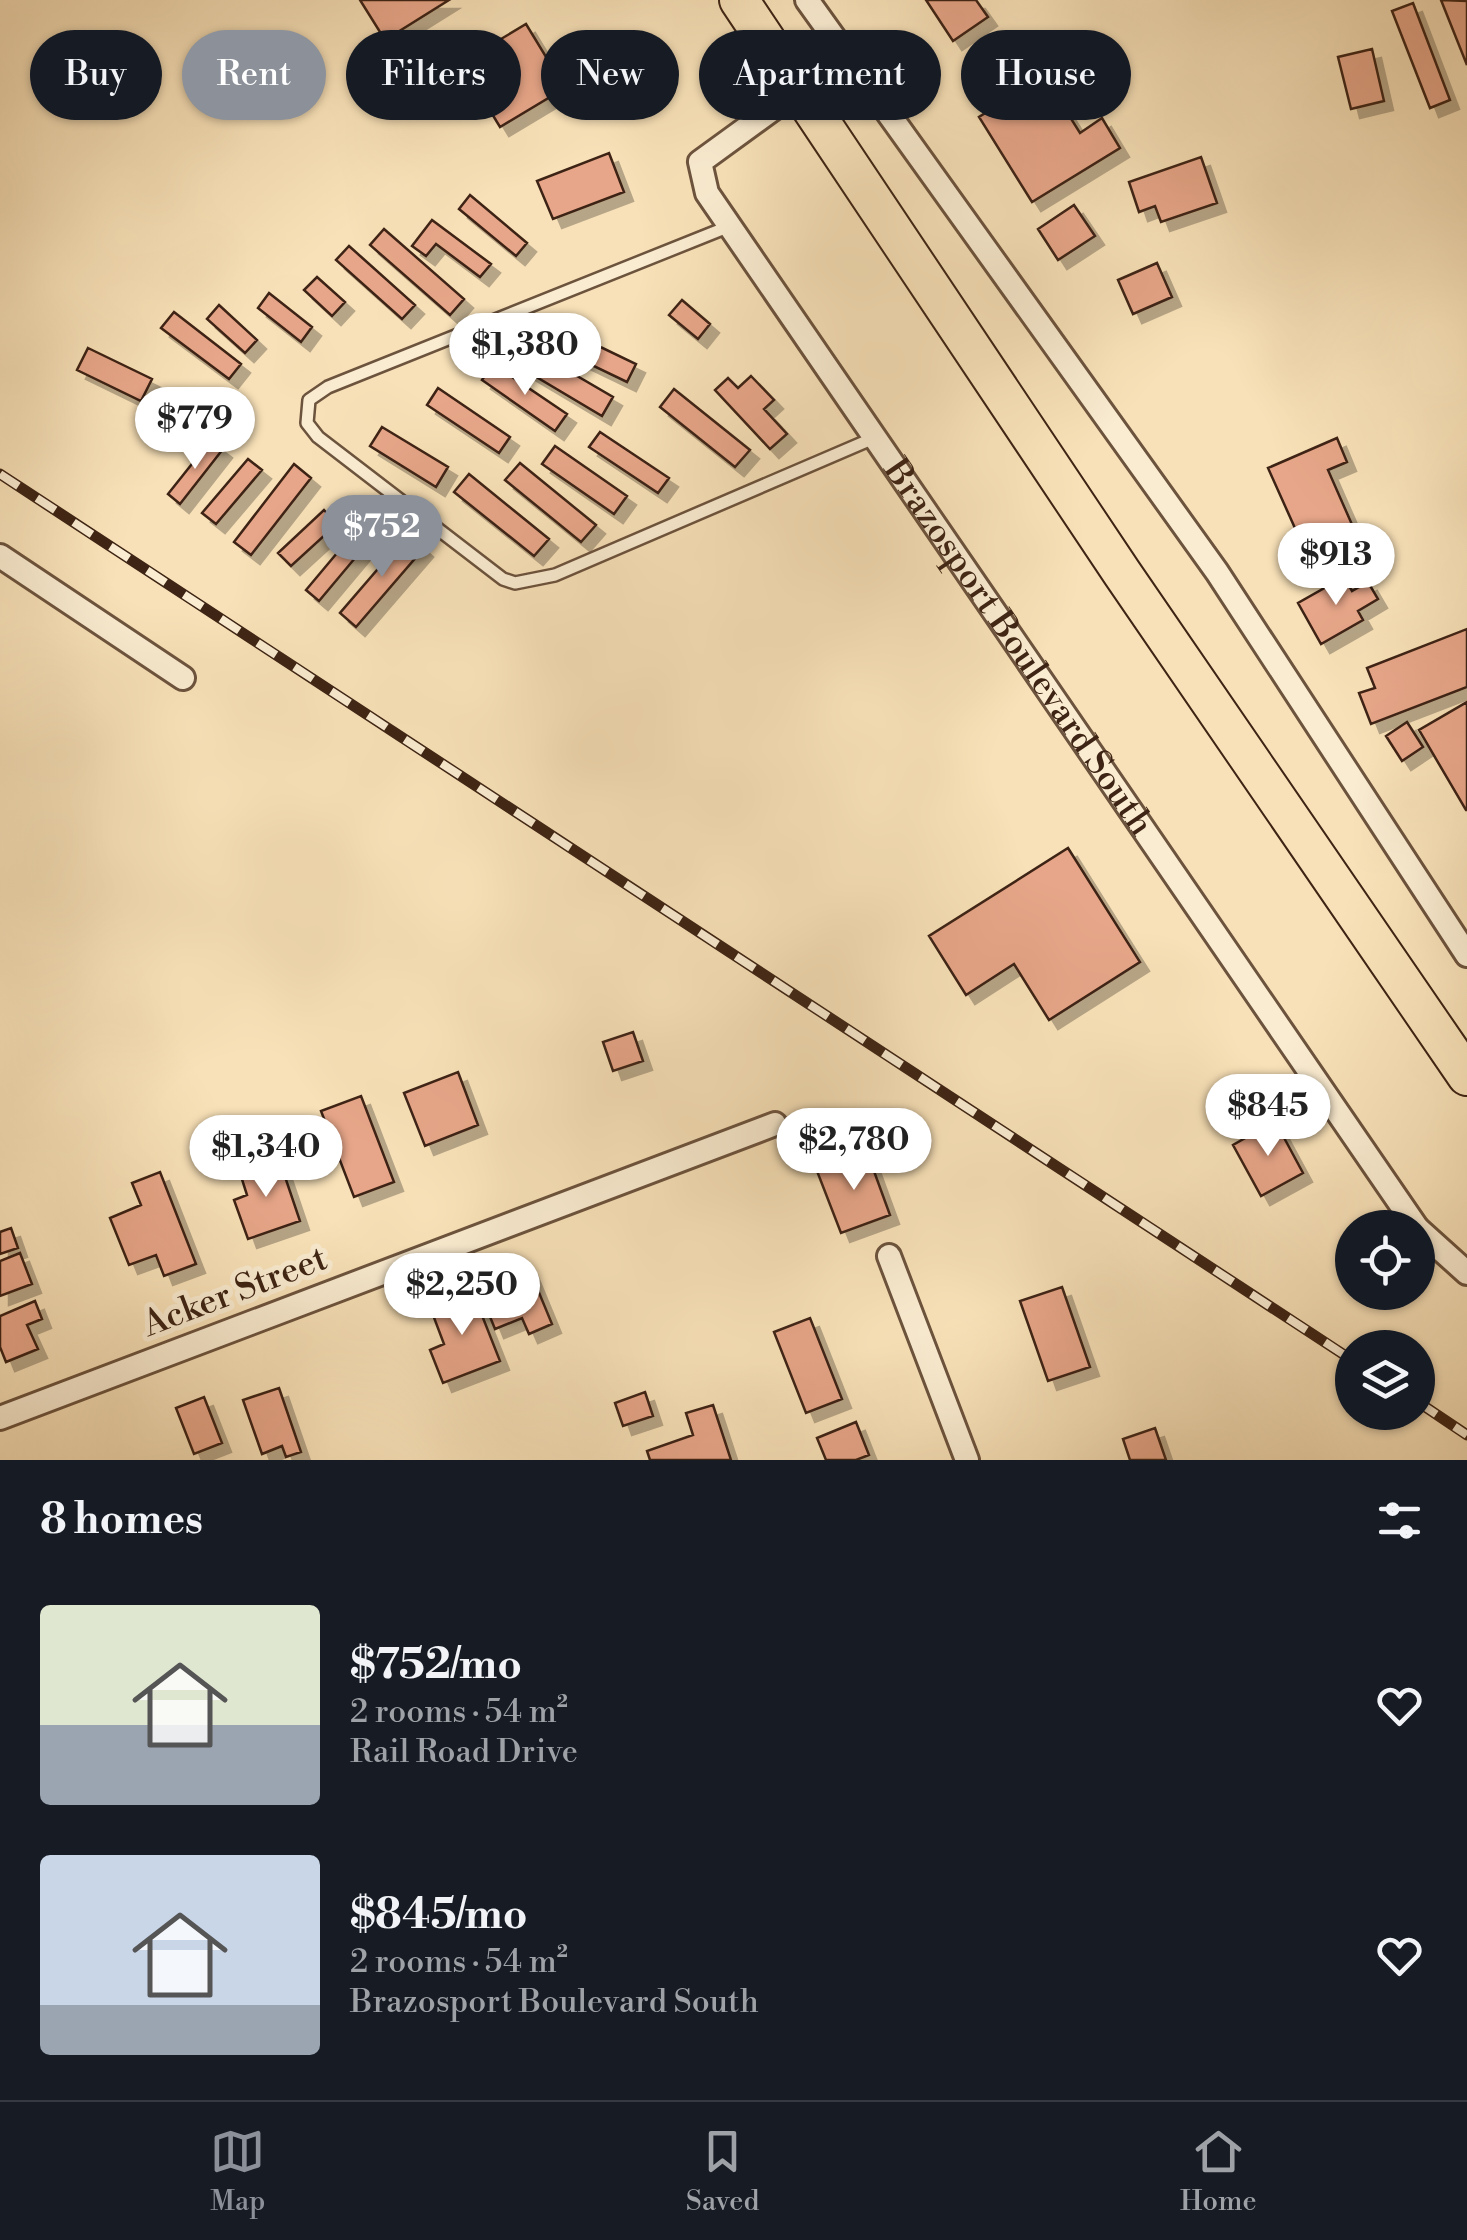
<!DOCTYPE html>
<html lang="en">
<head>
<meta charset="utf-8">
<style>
  body { margin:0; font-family:"Libre Bodoni",serif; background:#20242c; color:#f1f3f6; height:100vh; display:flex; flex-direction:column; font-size:38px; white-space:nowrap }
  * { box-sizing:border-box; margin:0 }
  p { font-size:32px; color:#9ea1a6 }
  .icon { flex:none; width:55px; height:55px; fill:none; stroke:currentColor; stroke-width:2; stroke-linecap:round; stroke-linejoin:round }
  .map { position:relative; height:1460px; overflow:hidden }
  .details { display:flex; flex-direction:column; background:#171b24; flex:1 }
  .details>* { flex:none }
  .hud { position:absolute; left:30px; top:30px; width:1408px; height:90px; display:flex; gap:20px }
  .buttons { position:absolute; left:1335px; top:1210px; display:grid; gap:20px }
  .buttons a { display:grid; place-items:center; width:100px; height:100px; border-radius:50%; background:#171b24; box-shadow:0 2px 8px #0004; font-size:50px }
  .price { position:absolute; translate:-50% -85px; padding:0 22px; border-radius:35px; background:#fff; color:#222; font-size:32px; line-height:65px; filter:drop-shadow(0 2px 5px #0008) }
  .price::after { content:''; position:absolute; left:50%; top:60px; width:30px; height:22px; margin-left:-15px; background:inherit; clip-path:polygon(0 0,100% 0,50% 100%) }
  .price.active { background:#8c9099; color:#fff }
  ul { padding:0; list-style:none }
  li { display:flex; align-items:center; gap:30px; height:250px; padding:0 40px }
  li span { display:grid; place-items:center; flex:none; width:280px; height:200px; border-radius:10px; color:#555 }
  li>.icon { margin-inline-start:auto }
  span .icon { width:120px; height:120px; fill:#fffc; stroke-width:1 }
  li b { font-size:42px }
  h2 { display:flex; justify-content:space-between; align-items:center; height:120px; padding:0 40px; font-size:42px }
  .chip { padding:0 35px; border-radius:45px; background:#171b24; box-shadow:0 2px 8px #0004; font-size:35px; line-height:90px }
  .chip.active { background:#8c9099; color:#fff }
  .tab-bar { display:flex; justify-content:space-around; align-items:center; height:140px; border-top:2px solid #363941; background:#171b24; font-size:28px; color:#9ea1a6 }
  .tab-bar a { display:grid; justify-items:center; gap:5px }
  .tab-bar .active { color:#8c9099 }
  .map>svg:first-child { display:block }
</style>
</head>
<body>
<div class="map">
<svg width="1467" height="1460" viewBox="0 0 1467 1460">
  <defs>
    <filter id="shadow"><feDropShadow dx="9" dy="9" stdDeviation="0" flood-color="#0004"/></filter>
  </defs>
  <rect width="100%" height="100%" fill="#f8e1b8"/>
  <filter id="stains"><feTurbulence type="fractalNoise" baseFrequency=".002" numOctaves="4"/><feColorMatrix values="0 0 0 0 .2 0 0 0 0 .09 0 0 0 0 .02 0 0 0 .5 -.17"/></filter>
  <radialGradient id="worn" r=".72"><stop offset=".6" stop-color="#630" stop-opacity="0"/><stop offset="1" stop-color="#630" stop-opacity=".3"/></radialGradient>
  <path fill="#e7a689" stroke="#3e2414" stroke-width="2.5" filter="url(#shadow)" d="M360 0H449L385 40Z
    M926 0H976L988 17 953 41Z
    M1441 0 1467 1V65Z
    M1413 3 1450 100 1430 108 1392 11Z
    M526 24 565 88 500 127 461 63Z
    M1372 49 1384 101 1351 109 1338 57Z
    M1058 68 1071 90 1058 98 1080 133 1102 118 1120 148 1032 202 979 117Z
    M609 153 624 192 553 219 537 181Z
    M1201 157 1217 203 1161 222 1155 206 1139 212 1129 182Z
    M470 195 527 243 516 256 459 209Z
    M1074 205 1095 236 1058 260 1038 229Z
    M432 220 491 264 480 277 436 244 426 256 412 246Z
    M384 229 464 299 450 315 370 245Z
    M349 246 415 305 402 319 336 260Z
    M1157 263 1172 297 1133 314 1118 280Z
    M317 277 345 302 332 316 304 290Z
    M269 293 312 327 301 342 258 308Z
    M682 300 710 324 698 339 669 315Z
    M219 305 257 340 245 353 207 319Z
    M174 312 241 364 229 379 161 328Z
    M588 341 636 364 627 382 579 359Z
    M524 345 613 397 602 416 513 363Z
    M88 348 152 379 141 401 77 370Z
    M493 364 567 414 555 431 482 380Z
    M751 376 774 400 764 409 787 434 770 449 715 390 728 378 738 388Z
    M438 388 510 437 499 453 427 405Z
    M674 389 750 450 735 467 660 407Z
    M382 427 448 467 436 487 370 446Z
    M600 432 669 478 658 493 589 447Z
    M1337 438 1347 462 1328 470 1361 545 1312 566 1268 468Z
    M211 440 223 449 180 504 168 494Z
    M555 446 627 496 614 514 542 464Z
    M248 459 262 470 216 524 202 513Z
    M520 463 596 525 581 542 505 480Z
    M294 464 311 478 251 555 234 542Z
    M469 474 549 539 534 556 454 492Z
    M324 510 337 524 291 566 278 553Z
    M353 534 366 545 319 601 306 590Z
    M408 534 424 548 356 627 340 613Z
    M1344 577 1352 591 1368 582 1378 599 1358 611 1363 620 1321 644 1298 603Z
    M1467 629V687L1371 724 1359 693 1375 688 1367 668Z
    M1467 702V810H1466L1419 730Z
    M1407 722 1423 747 1402 761 1386 736Z
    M1068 848 1140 962 1049 1020 1014 964 966 995 929 936Z
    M633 1032 643 1061 613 1071 603 1042Z
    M458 1072 478 1125 425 1146 404 1093Z
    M361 1096 394 1182 354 1197 321 1111Z
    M1275 1121 1303 1173 1261 1196 1233 1145Z
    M867 1152 890 1215 841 1233 817 1171Z
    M279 1159 300 1221 248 1239 234 1200 247 1195 240 1173Z
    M160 1172 196 1264 164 1276 156 1255 129 1265 110 1218 141 1205 132 1183Z
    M11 1228 18 1248 0 1254V1232Z
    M20 1253 32 1284 0 1296V1261Z
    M528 1266 552 1324 529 1334 522 1318 495 1329 478 1287Z
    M1062 1287 1090 1367 1048 1381 1020 1301Z
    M472 1290 500 1361 443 1383 430 1350 444 1344 430 1307Z
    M35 1301 42 1319 27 1325 38 1349 6 1362 0 1347V1316Z
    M810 1318 842 1399 806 1413 774 1332Z
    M279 1388 301 1452 286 1457 282 1446 262 1454 243 1400Z
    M645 1392 653 1416 623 1426 615 1403Z
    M204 1397 222 1443 194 1454 176 1408Z
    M713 1405 731 1460H650L647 1451 693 1435 686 1413Z
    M856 1422 869 1455 856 1460H826L817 1438Z
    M1155 1428 1166 1460H1130L1123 1439Z"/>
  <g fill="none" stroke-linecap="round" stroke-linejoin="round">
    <defs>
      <path id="service" d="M730 226 328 387 309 400 307 423 318 437 503 579 515 583 555 575 874 438"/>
      <g id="minor">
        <path d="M807 0 1217 572 1467 955"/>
        <path id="s1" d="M799 90 700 162 707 193 1417 1228"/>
        <path d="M0 556 183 678"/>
        <path d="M1418 1229 1467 1273"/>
        <path d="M889 1256 967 1460"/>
        <path d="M0 1418 775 1124"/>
      </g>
      <path id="primary" d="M739 0 1122 573 1467 1076"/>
    </defs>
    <use href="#service" stroke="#6c533d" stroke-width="16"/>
    <use href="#minor" stroke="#6c533d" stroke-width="28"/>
    <use href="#primary" stroke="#3e2414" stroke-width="42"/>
    <use href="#service" stroke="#faecd1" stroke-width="11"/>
    <use href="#minor" stroke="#faecd1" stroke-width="22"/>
    <use href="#primary" stroke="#f8e1b8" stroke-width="38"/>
    <defs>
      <path id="rail" d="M0 474 1352 1360
        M1418 1402 1467 1435"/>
    </defs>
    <use href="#rail" stroke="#3e2414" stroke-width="11"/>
    <use href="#rail" stroke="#faecd1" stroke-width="8" stroke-dasharray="22" stroke-linecap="butt"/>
  </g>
  <g text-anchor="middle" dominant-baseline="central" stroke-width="10" stroke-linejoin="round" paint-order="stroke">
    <g font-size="35" fill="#3e2414" stroke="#faecd1">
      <text stroke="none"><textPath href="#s1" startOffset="705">Brazosport Boulevard South</textPath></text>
      <text transform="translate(235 1292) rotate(-21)">Acker Street</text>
    </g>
  </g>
  <rect width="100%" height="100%" filter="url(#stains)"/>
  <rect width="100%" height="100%" fill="url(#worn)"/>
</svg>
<div class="buttons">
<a><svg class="icon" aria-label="locate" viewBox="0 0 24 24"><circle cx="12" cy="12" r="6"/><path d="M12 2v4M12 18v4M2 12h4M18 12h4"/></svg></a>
<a><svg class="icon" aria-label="layers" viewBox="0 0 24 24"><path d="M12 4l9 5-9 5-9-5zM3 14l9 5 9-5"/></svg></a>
</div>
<b class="price" style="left:525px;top:398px">$1,380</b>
<b class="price" style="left:195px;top:472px">$779</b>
<b class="price active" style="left:382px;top:580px">$752</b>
<b class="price" style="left:1336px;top:608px">$913</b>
<b class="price" style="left:1268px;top:1159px">$845</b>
<b class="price" style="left:854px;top:1193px">$2,780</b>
<b class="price" style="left:266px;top:1200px">$1,340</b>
<b class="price" style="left:462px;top:1338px">$2,250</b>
<div class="hud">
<a class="chip">Buy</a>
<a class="chip active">Rent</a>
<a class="chip">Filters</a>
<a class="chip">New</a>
<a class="chip">Apartment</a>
<a class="chip">House</a>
</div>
</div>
<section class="details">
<h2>8 homes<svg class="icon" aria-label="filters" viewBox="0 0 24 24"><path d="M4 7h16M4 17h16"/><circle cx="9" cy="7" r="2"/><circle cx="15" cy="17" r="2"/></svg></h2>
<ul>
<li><span style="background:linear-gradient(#dfe7d0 60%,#9aa5b1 0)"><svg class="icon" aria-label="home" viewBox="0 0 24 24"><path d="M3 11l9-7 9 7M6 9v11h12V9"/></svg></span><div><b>$752/mo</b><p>2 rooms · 54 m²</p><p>Rail Road Drive</p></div><svg class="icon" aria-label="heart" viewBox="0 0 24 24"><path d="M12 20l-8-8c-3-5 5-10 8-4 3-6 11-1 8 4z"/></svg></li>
<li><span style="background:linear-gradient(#c9d6e8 75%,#9aa5b1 0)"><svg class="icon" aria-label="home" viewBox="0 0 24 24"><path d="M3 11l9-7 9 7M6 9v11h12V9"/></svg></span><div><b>$845/mo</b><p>2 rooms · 54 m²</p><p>Brazosport Boulevard South</p></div><svg class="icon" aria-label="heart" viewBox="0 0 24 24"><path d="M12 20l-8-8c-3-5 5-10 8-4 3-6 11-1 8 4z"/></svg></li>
</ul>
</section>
<nav class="tab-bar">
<a class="active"><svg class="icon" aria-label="map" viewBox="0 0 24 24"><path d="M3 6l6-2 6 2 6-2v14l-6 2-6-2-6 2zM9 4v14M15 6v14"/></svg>Map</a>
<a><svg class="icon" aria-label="saved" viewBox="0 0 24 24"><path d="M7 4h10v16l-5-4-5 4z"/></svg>Saved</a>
<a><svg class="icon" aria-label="home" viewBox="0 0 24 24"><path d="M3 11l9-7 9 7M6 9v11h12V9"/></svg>Home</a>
</nav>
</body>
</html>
